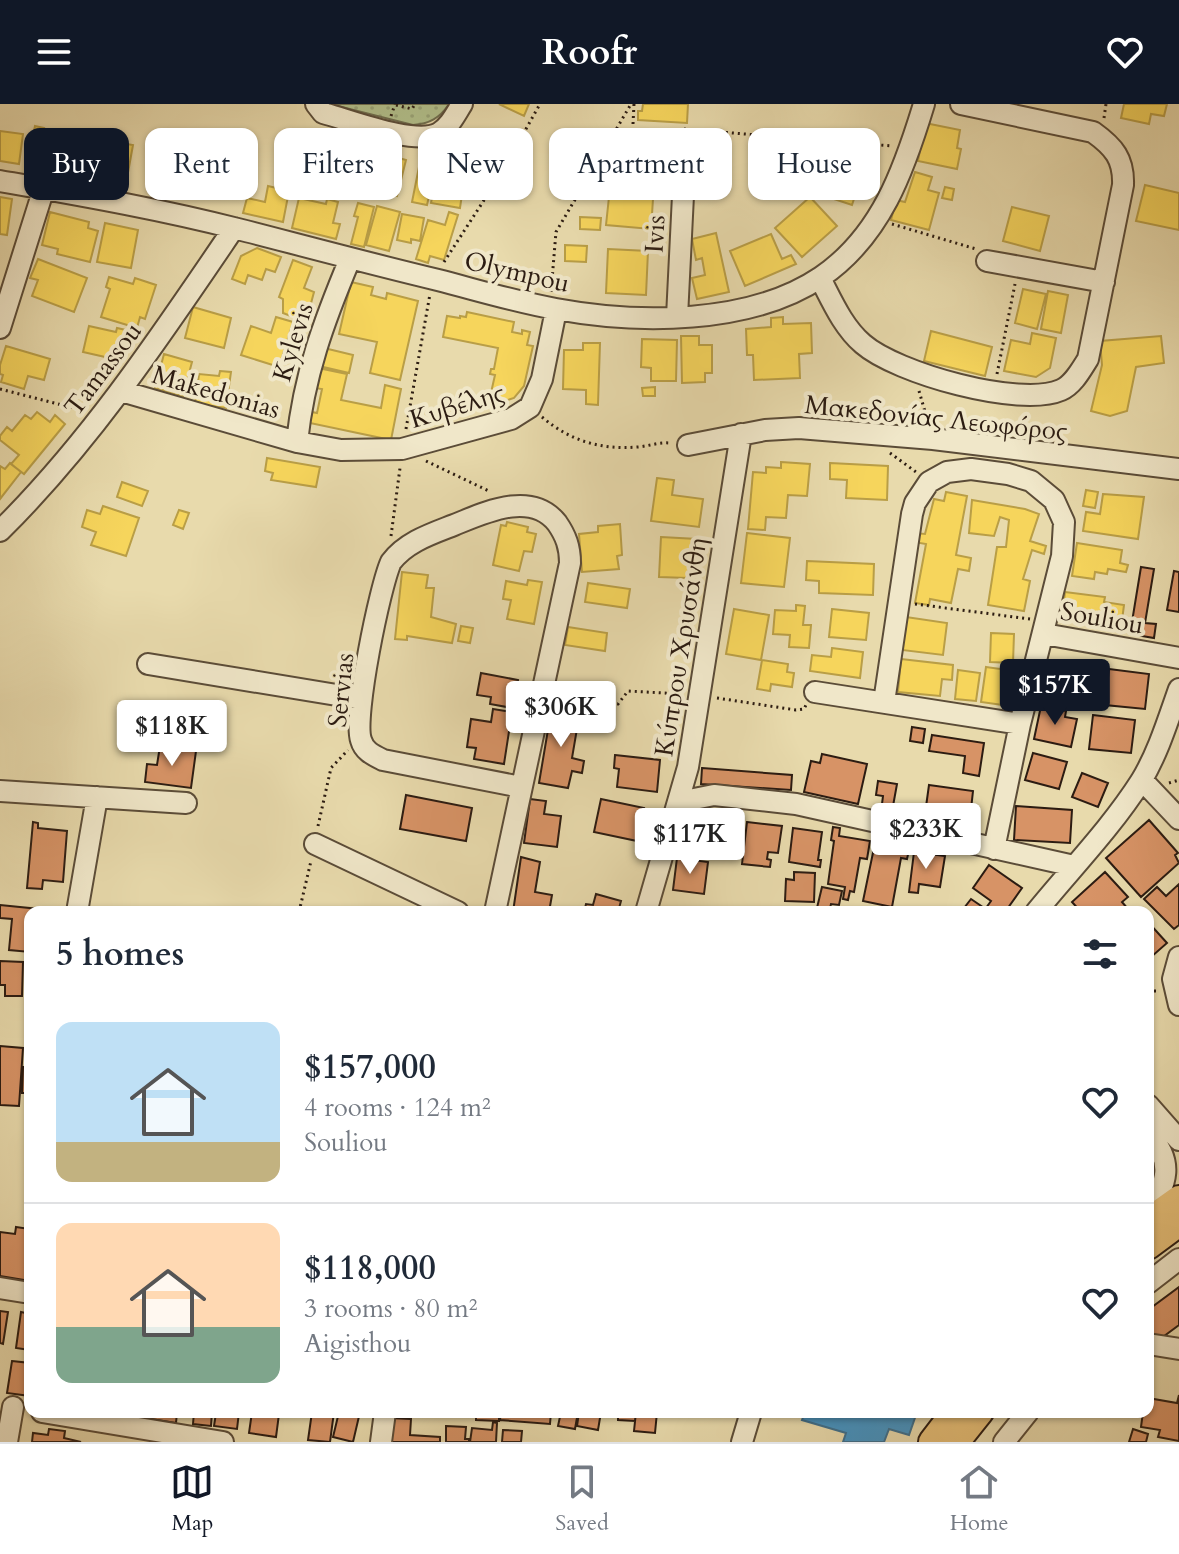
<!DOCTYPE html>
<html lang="en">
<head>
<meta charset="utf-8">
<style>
  body { margin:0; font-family:Cardo,serif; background:#f6f6f7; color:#1f2937; height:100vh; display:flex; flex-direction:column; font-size:30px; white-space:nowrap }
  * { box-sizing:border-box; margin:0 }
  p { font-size:26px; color:#747a83 }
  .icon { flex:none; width:44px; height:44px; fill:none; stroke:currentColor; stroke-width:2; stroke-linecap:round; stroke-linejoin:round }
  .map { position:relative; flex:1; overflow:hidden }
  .sheet { position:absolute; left:24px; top:802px; width:1130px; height:512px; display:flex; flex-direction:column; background:#fff; border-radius:16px; box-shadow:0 2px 6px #0004 }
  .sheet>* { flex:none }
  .banner { position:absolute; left:24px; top:24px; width:1132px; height:72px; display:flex; gap:16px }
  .price { position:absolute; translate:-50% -68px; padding:0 18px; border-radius:8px; background:#fff; color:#222; font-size:26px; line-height:52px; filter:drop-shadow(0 2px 4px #0008) }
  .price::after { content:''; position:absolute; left:50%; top:48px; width:24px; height:18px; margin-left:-12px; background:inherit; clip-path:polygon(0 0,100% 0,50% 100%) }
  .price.current { background:#111827; color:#fff }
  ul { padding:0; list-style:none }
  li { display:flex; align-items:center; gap:24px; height:200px; padding:0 32px }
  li+li { border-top:2px solid #e0e1e3 }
  li span { display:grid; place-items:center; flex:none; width:224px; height:160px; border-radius:16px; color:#555 }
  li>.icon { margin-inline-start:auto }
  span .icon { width:96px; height:96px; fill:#fffc; stroke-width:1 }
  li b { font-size:34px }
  h2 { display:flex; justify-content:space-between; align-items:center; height:96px; padding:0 32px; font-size:34px }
  .pill { padding:0 28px; border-radius:16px; background:#fff; box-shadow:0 2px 6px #0004; font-size:28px; line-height:72px }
  .pill.current { background:#111827; color:#fff }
  header { display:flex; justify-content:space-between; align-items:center; height:104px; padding:0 32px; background:#111827; color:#fff; font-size:36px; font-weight:800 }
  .tab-bar { display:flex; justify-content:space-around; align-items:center; height:112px; border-top:2px solid #e0e1e3; background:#fff; font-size:22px; color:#747a83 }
  .tab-bar a { display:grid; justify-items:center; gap:4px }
  .tab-bar .current { color:#111827 }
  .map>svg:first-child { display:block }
</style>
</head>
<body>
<header><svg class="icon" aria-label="menu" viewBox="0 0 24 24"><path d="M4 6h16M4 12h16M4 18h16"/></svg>Roofr<svg class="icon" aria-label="heart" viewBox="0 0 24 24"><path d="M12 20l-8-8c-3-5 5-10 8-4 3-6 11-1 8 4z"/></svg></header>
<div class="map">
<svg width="1179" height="1338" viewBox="0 0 1179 1338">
  <defs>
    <pattern id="park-dots" width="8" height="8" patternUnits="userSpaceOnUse" patternTransform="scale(2)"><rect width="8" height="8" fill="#b2c08c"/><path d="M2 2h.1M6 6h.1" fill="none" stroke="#99a478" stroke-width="1.8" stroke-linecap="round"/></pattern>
  </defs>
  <rect width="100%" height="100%" fill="#e8daac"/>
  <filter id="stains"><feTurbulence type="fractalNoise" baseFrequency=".0025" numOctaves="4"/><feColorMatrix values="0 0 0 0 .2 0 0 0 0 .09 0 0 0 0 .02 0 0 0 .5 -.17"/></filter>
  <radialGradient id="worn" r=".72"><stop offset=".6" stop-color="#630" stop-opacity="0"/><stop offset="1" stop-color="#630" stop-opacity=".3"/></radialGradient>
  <path fill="url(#park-dots)" stroke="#6f6e4f" stroke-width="2" d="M330 0H449C440 14 429 20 413 21Z"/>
  <path fill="#f6d55c" stroke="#b99e46" stroke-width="2" d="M499 0H529L524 12Z
    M643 0H688L687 19 638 16V7H642Z
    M1124 0H1167L1164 12 1151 10 1149 20 1121 14Z
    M925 19 960 26 957 44 961 45 957 65 918 57Z
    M35 22 44 24 42 30 57 34 49 69 30 65 36 37 32 36Z
    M321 26 362 36 352 76 311 67Z
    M0 27 23 30 19 60 0 57Z
    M61 35 83 39 79 59H82L79 75 54 70Z
    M114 38 133 41 125 85 84 78 90 41 113 45Z
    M369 46 406 56 397 92 374 86 379 67 364 63Z
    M821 46 865 61 852 101 807 86Z
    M420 58 436 61 427 101 412 98Z
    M437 65 465 70 460 104 431 99Z
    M915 68 932 73 928 86 939 89 929 126 891 116 896 96 905 98Z
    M632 75 649 76 647 94 653 95 651 125 606 121 609 93H612L613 85 631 87Z
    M1145 81 1179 89V126L1136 117Z
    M268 82 289 87 283 118 243 109 247 94 265 98Z
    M945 83 954 85 952 96 942 94Z
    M0 93 12 95 7 131 0 130Z
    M810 93 837 122 802 153 775 124Z
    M299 94 326 100 327 95 338 98 333 119 340 120 336 135 292 124Z
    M358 99 374 103 364 143 351 140 358 113 354 112Z
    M377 102 400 108 389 147 366 141Z
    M1012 103 1049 112 1040 147 1003 137Z
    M50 108 89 118 88 124 98 127 90 158 57 150 58 145 42 141Z
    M449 108 458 111 444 156 430 152 428 159 416 155 428 116 445 121Z
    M402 110 424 114 420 137 411 135V139L397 136Z
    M580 113 601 114 600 126 580 125Z
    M105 119 138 126 131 164 97 158Z
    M716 129 729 188 697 195 692 174 705 171 702 154 696 156 692 135Z
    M771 130 782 155 791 151 796 160 745 182 730 147Z
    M565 141 587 142 586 158 565 157Z
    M257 144 281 153 275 168 266 165 262 176 248 171 245 180 232 175 241 152Z
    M608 145 648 147 646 191 606 189Z
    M38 155 87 174 74 208 32 192 38 176 30 174Z
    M293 156 312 163 304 184 314 188 306 218 283 209V195L279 193Z
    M109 173 133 180 135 174 156 181 145 215 140 213 137 224 101 213 110 185 106 183Z
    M351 178 373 183 371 191 386 195 387 189 418 197 400 276 370 269 377 238 339 230Z
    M1023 185 1046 190 1037 225 1015 219Z
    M1048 187 1068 191 1061 229 1041 225Z
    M193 203 231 214 224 244 185 234Z
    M467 208 514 218 512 228 522 230V226L530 228 527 241 533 242 524 282 514 294 488 302 495 271 490 270 491 265H494L498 244 443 233 447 212 460 214V212L466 213Z
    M276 213 293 218 279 263 241 251 251 222 271 229Z
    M783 213V220L811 219 812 249 799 250 800 274 754 276 753 251H747L746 225 771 223V214Z
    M89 222 116 228 117 224 135 228 132 241 118 238 114 255 83 248Z
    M931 227 992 243 985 272 924 257Z
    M1032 229 1056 234 1050 264 1036 273 1004 267 1011 236 1030 240Z
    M681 232H699V241H712V269H705V278L682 279Z
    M1161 232 1164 259 1136 263 1127 307 1110 312 1091 307 1102 261 1100 237Z
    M642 235 677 236 676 277H651V264L641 263Z
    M583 239H600L598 301 586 300V286L563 285 564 246H583Z
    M6 242 50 255 44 276 28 272 24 285 1 278 3 271 0 270V261Z
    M324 244 353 251 349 269 319 262Z
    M164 250 192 258 183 292 155 284Z
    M318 264 347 270 341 296 381 304 385 281 401 285 391 336 310 319 312 308 317 309 322 285 314 284Z
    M220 267 231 268 226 304 195 300 199 270 219 272Z
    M655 283V292H643L642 284Z
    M37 308 50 318 55 311 65 320 24 370 11 360 19 351 0 336V332L7 323 12 327 25 311 31 315Z
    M267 354 320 363 316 383 271 376 273 369 265 367Z
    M781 358 810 360 807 392 788 391 786 414 766 413 765 426 748 425 753 368 766 369V363L781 364Z
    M10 359 21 368 0 395V362L5 365Z
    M830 359 888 362 887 396 846 394 847 376 830 375Z
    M657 374 674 376 672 391 703 395 699 423 651 417Z
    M122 378 148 387 142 402 117 393Z
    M1086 386 1098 388 1095 404 1083 402Z
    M946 388 967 392 956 451 971 454 969 467 958 465 951 499 930 495 929 501 915 499 926 440 914 438 915 429 925 430 934 395 944 397Z
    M1103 390 1144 393 1138 435 1083 427 1086 408 1100 410Z
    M972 396 1025 405 1039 410 1030 437 1046 442 1044 450 1032 446 1023 475 1030 477 1024 507 988 501 997 443H1006L1009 416 1000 413 994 432 969 429Z
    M103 402 139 414 126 452 91 441 96 428 82 423 87 406 100 410Z
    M179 406 189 409 183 425 173 421Z
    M507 418 528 423 527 428 536 430 532 448 524 447 519 467 493 461 501 421 506 422Z
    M620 420 622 451 617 452 619 465 582 468 579 430 598 428V422Z
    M747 429 790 434 784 483 741 479Z
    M661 433 697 435 696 447 689 446 688 474 659 473Z
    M1077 439 1122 446 1120 459 1128 461 1126 468 1108 465 1107 470 1095 468 1094 475 1072 472Z
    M807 457 874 460 873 491 819 489V477L806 476Z
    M402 468 428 471 426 484H434L431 513 456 520 452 539 407 532V536L395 535Z
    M528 476 542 478 534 520 507 515 511 496 503 495 506 477 527 481Z
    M588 479 630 485 627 504 585 498Z
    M1065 488 1105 493 1104 498 1124 501 1121 524 1062 516Z
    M796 501 805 502 803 521H811L809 544 789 543 790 531 773 530 775 506 796 507Z
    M734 505 769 511 761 556 726 550Z
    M832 505 869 509 866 536 829 533Z
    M906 513 947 519 943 551 902 546Z
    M461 522 473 524 470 539 458 537Z
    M568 523 607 529 605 547 565 541Z
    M991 529 1014 530 1013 559 990 558Z
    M832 544 863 548 860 574 810 567 812 551 831 553Z
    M901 555 953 561 952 576 942 575 940 592 898 588Z
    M762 556 788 560 787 568 794 569 792 583 771 580 770 587 757 585Z
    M986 563 1015 567 1010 602 981 598Z
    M958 566 980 569 976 597 955 595Z"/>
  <path fill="#4393c3" stroke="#3c6f8e" stroke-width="2" d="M805 1308H917L909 1331 889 1325 884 1338H843L846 1329 802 1316Z"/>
  <path fill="#d79366" stroke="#2c1c12" stroke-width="2" d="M1141 463 1154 465 1145 519 1156 520 1154 534 1130 530Z
    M1174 467 1179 468V508L1167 506Z
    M1051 562 1083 570 1081 580 1074 578 1070 593 1045 588Z
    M1109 565 1149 570 1145 605 1105 601Z
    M481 569 518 576 512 604 490 600 491 593 477 591Z
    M552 602 580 607 572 654 584 657 582 669 572 667 568 684 539 679Z
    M1041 602 1066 607 1065 613 1077 615 1071 643 1034 635Z
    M493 605 512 608 504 660 474 655 476 644 467 643 471 615 491 618Z
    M1093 611 1135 616 1131 649 1089 645Z
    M912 623 925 625 923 639 910 637Z
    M932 631 984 639 979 672 963 669 965 652 929 647Z
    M160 642 196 647 191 684 145 678 147 660 157 661Z
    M1033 649 1067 658 1059 685 1025 676Z
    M822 650 867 660 858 700 804 688 811 657 820 659Z
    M615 651 660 656 657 688 617 683 619 665 614 664Z
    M702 664 792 671 791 686 701 680Z
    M1082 669 1108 679 1098 703 1072 693Z
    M878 677 897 680 893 702 882 700 883 692 876 691Z
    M929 681 973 687 969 723 924 717Z
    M406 691 472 704 466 737 400 725Z
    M530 695 546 697 544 710 561 712 557 743 524 739Z
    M601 695 644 704 637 737 594 728Z
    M1016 702 1072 706 1070 739 1014 736Z
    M1149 716 1178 749 1175 751 1179 759 1141 793 1106 754Z
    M33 718 38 719V724L67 727 63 778 43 776 42 785 27 784Z
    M747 718 782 722 778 749 768 748 767 755 771 756 770 763 742 760Z
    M833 723 840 724 839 732 870 737 867 755 860 754 854 788 850 787 848 796 843 795 845 783 828 780 834 737 831 736Z
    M793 724 822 728 818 756H821L820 763 789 758Z
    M875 739 909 746 907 755 901 754 892 803 863 797Z
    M914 748 945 752 940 783 919 780 918 789 909 788Z
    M521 753 540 758 535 788 552 791 549 808H513Z
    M677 754 708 758 704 790 673 786Z
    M989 761 1022 784 1005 808H992L986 804 991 797 973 784Z
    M794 768 815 769 814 798 785 797 786 775 794 776Z
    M1105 768 1128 793 1122 798 1128 805 1125 808H1081L1072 798Z
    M1179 780V821L1174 825 1144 795 1157 783 1166 792Z
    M822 783 842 787 839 801 831 800 829 808H816Z
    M596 790 621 797 618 808H584L586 800 593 801Z
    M971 795 990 808H961Z
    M0 801 49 806V808H30V848L9 846 12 815 0 814Z
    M1148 818 1167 839 1150 854 1148 852Z
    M0 857 23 858 22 892H5V881H0Z
    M0 942 23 944 19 1002 0 1001Z
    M23 963H30V989H22Z
    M16 1123 30 1125V1177L0 1172V1128L15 1130Z
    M1179 1183V1221L1156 1238 1148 1228V1206Z
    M0 1207 8 1208 3 1240 0 1239Z
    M21 1208 30 1210V1246L16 1244Z
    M12 1257 30 1259V1292L7 1289Z
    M1179 1291V1337L1158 1333 1160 1326 1141 1323 1143 1308H1148V1294L1177 1299Z
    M152 1308H177L176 1319 151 1315Z
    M194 1308H212L211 1322 193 1320Z
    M219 1308H239L237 1325 214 1322 216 1309Z
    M252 1308 279 1310 276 1333 249 1329Z
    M312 1308H334L330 1338 308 1336Z
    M339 1308H360L353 1338 333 1333Z
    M476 1308H499V1317L476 1316Z
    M501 1308H551L550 1320 500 1316Z
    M561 1308H578L575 1325 558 1322Z
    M579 1308H601L598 1326 577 1322Z
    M618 1308H636L635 1317 618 1316Z
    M636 1308H657L655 1329 634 1327Z
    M390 1314 411 1315 410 1331 440 1333V1338H389Z
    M493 1318 497 1319 496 1338H470L472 1324 492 1326Z
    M446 1322 466 1323 465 1335H469V1338H446Z
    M49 1325 65 1327 64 1334 81 1338H32L33 1329 48 1331Z
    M1133 1325 1148 1330 1146 1338H1129Z
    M503 1326 522 1327 521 1338H502Z"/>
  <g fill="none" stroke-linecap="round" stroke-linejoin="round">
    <defs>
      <path id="minor" d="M316 0 323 9C350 16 415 42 439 29 450 22 455 11 462 0
        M642 36C657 38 680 35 685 51L677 213
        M0 77C79 91 160 105 238 125 304 142 371 160 438 176 477 186 516 198 556 205 637 220 750 221 821 173 881 132 904 66 924 0
        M987 157 1104 178
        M820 174C832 197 843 223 863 240 896 269 1020 304 1061 286 1073 281 1081 266 1088 255L1123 81C1124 55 1114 43 1093 28L961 0
        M0 224 44 84
        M121 287 297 338 341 346 402 345 511 315 530 303 542 275 556 206
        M297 338C304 271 324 217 350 155
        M688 341 765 326 799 324 933 335 1179 365
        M0 427C91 337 162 230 234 124
        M1044 530 1179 554
        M148 560 361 595
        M815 588 1020 620
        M884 598 912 410 915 399 929 378 947 368 971 365 1008 370 1031 377 1054 396 1064 418 1062 452 1020 620 994 745
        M1142 676 1179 715
        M0 687 186 699
        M679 698 714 691 796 700 1074 762
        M315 740 458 808
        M77 808 97 693
        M495 808 570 459C570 443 566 432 557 419 531 386 484 409 454 421 431 430 406 438 391 458 380 482 353 613 361 636 364 647 373 651 383 656L521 683
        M646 808 688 663 741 330
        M1036 808C1071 765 1111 724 1141 677 1158 649 1168 616 1179 585
        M1179 853 1173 875 1179 901
        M1148 1001 1179 1036
        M1148 1029C1175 1058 1167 1079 1148 1110
        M1148 1179 1179 1155
        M0 1184 30 1189
        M1148 1240 1179 1245
        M42 1308 223 1338
        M7 1338 13 1303
        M381 1338 385 1308
        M742 1338 751 1308
        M1004 1338 1028 1308"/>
      <path id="major" d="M1148 1117 1179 1095
        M1148 1142 1179 1119
        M932 1338 955 1308
        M956 1338 980 1308"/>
    </defs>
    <use href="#minor" stroke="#5b4c38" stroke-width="24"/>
    <use href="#major" stroke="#2c1c12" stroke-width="30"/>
    <path stroke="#2c1c12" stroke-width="3" stroke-dasharray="2 4" stroke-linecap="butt" d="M396 1 412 5 415 0
      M391 12 395 0
      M1104 14 1106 0
      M633 20 634 0
      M684 25 892 42
      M437 46 438 49 499 73
      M892 120 976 145
      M444 158 499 73 540 0
      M551 188 556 128 631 0
      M997 270 1015 180
      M0 285 85 307
      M919 287 928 318
      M542 313C570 337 601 346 638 343 649 342 659 338 670 339
      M406 325 430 190
      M890 349 916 368
      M426 357 491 388
      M391 432 400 364
      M915 500 1030 515
      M558 590 618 600 628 587 682 590
      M717 594 796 606 804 605 806 601
      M1169 679 1179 676
      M318 722 331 664 348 646
      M299 808 311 757
      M1148 887H1160"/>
    <use href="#minor" stroke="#f0e7c9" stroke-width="20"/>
    <use href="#major" stroke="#e4bd76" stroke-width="26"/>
  </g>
  <g text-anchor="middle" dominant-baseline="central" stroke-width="8" stroke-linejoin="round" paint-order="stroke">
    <g font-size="26" fill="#2c1c12" stroke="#f0e7c9">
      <text transform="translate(655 130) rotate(-87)">Ivis</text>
      <text transform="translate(517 168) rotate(13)">Olympou</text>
      <text transform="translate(293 238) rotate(-73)">Kylevis</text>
      <text transform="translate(103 265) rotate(-53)">Tamassou</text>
      <text transform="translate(216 288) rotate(16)">Makedonias</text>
      <text transform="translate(457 302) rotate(-17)">Κυβέλης</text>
      <text transform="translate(936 314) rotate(6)">Μακεδονίας Λεωφόρος</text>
      <text transform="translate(1102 514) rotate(10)">Souliou</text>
      <text transform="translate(681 543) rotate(-81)">Κύπρου Χρυσάνθη</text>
      <text transform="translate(341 586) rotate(-84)">Servias</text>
    </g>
  </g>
  <rect width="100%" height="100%" filter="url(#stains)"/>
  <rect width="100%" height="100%" fill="url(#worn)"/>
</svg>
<b class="price current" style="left:1055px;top:623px">$157K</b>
<b class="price" style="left:561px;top:645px">$306K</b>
<b class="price" style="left:172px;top:664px">$118K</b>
<b class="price" style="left:926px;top:767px">$233K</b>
<b class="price" style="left:690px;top:772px">$117K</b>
<div class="banner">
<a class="pill current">Buy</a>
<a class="pill">Rent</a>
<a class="pill">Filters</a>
<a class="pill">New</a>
<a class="pill">Apartment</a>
<a class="pill">House</a>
</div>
<section class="sheet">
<h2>5 homes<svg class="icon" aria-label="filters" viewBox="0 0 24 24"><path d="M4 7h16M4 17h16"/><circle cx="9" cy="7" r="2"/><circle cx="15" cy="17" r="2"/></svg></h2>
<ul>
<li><span style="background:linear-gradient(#bfe0f5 75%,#c2b280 0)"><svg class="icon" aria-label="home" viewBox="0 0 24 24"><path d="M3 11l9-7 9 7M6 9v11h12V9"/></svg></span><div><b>$157,000</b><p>4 rooms · 124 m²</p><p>Souliou</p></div><svg class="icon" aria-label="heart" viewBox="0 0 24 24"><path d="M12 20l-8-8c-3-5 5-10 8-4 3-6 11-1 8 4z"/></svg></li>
<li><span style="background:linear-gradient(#ffd9b3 65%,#7fa58c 0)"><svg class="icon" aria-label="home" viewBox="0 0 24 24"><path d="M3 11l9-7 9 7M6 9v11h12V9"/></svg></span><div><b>$118,000</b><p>3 rooms · 80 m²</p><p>Aigisthou</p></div><svg class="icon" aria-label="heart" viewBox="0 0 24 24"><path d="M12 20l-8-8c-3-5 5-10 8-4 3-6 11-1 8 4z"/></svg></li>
</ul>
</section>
</div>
<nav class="tab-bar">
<a class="current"><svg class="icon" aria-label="map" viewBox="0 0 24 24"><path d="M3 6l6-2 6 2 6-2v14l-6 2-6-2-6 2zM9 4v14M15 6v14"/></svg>Map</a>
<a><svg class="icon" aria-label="saved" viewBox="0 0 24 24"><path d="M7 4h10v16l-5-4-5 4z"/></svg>Saved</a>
<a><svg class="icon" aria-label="home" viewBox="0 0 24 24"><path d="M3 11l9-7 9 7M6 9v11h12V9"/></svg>Home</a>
</nav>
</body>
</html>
